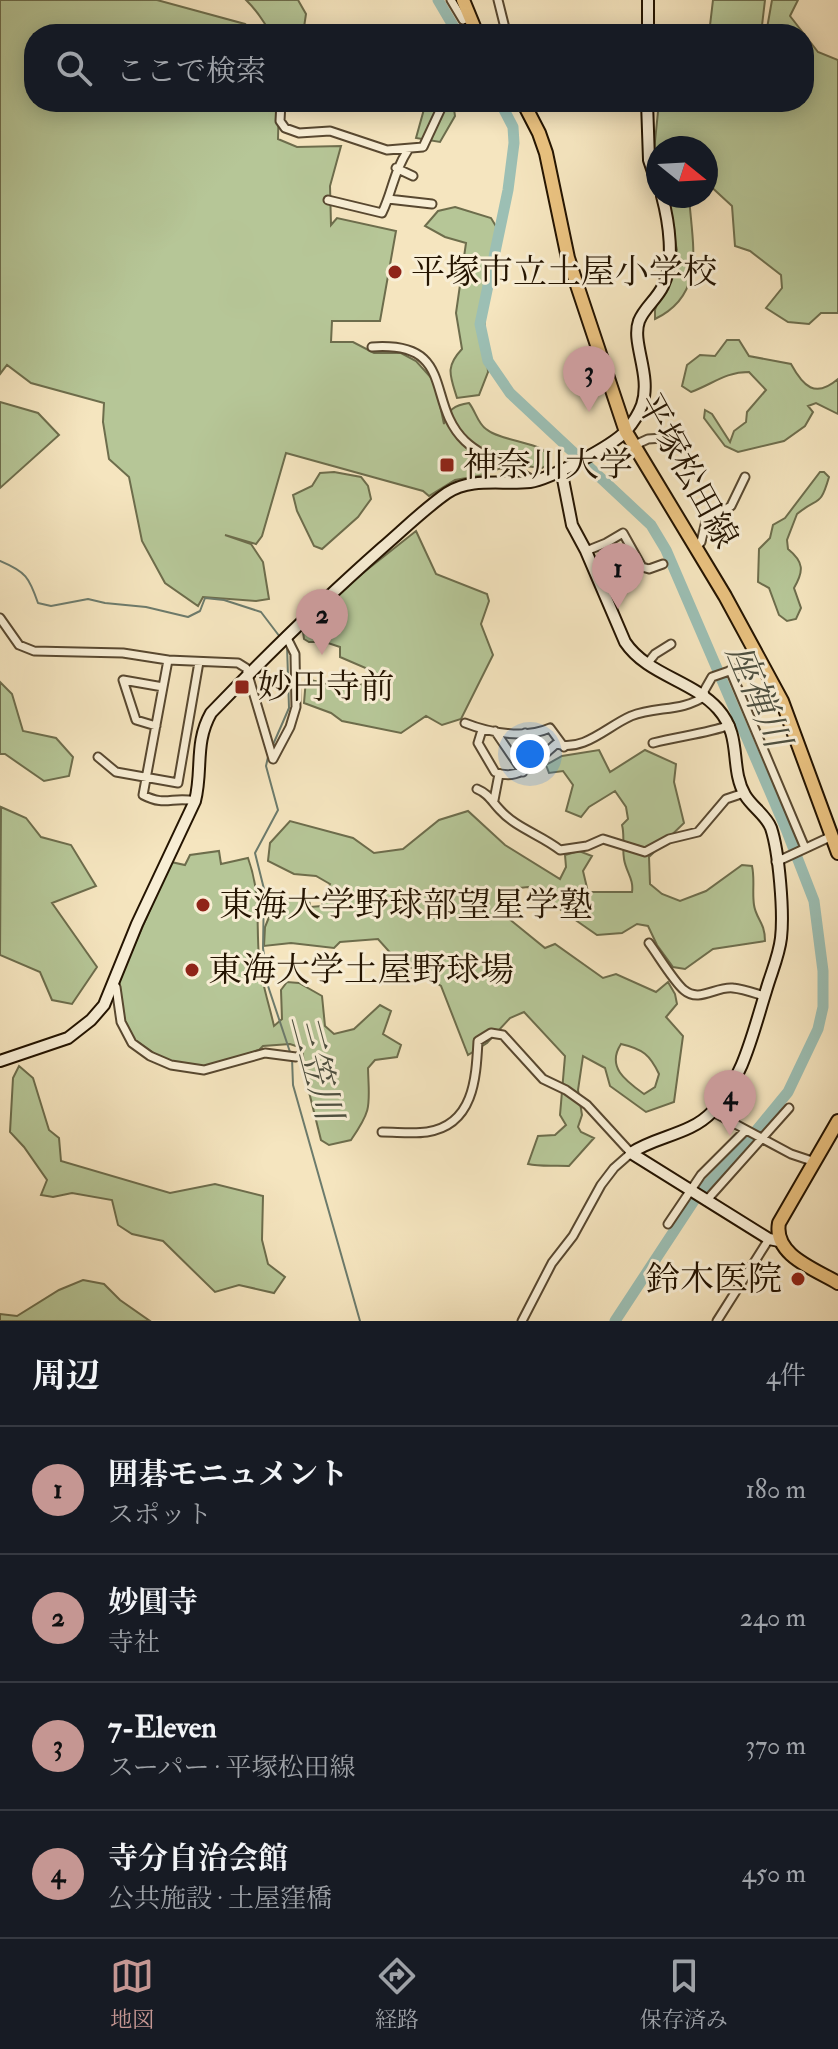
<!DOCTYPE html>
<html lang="ja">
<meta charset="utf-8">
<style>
:root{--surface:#171b24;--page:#242831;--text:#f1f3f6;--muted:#9ea1a6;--line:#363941;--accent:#c59692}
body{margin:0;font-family:"IM FELL Double Pica","Noto Serif JP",serif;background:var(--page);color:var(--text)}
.compass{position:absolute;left:646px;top:136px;width:72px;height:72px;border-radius:50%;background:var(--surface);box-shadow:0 4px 20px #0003;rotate:108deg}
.you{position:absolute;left:530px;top:754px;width:28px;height:28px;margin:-20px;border:6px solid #fff;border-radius:50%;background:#1a73e8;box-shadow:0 0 0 12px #1a73e833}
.badge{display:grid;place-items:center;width:52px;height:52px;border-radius:50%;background:var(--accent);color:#111;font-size:26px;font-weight:700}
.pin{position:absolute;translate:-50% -66px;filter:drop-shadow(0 2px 4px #0008)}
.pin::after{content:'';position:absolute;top:42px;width:28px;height:24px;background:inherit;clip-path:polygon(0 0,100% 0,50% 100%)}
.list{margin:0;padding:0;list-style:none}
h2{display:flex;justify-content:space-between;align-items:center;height:104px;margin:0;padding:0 32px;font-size:34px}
h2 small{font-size:26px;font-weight:400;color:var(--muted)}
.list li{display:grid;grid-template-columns:52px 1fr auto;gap:24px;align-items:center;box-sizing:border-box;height:128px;padding:0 32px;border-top:2px solid var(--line)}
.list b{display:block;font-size:30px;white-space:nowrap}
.list p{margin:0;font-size:26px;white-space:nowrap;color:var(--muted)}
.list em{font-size:26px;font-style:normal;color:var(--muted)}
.icon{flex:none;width:44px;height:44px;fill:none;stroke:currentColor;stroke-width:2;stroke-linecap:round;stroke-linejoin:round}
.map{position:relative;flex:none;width:838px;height:1321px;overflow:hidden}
.search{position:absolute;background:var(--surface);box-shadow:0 4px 20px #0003;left:24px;right:24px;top:24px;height:88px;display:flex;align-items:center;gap:20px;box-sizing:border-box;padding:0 28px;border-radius:32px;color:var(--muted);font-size:30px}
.sheet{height:616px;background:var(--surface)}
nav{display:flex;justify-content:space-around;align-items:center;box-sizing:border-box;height:112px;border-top:2px solid var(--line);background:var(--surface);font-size:22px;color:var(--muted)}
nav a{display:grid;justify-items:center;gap:4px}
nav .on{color:var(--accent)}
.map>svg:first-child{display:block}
.green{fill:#b6c697;stroke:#6d6d4c;stroke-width:2;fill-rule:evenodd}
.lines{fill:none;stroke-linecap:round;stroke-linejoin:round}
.stream{stroke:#6c7b6c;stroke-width:2}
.river{stroke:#9cbfb4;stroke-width:11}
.street-casing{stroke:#584830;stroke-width:11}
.secondary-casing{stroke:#241401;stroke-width:14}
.primary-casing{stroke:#241401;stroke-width:16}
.street{stroke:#f8eed5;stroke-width:7}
.secondary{stroke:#f8eed5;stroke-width:10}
.primary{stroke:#eac280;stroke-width:12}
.poi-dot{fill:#8f2418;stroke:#f8eed5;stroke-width:3}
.labels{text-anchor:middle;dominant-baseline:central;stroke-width:6;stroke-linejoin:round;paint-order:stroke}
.poi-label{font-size:34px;fill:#241401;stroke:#f8eed5;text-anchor:start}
.street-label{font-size:34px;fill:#241401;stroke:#f8eed5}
.water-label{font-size:36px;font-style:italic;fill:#4e5040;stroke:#f8eed5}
</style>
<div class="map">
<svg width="838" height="1321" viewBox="0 0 838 1321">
<rect width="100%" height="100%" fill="#f5e5bf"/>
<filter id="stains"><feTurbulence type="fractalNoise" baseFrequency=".0025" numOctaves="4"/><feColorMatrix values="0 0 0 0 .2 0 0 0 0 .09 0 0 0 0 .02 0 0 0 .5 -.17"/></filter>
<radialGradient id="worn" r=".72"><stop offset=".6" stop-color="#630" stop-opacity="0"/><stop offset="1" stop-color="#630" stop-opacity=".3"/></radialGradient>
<path class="green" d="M0,0h157l88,24 12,10h-223v68h245l-1,37 19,8 44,-1 -11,40 1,39 6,-7 59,13 -16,90h-48l-1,21h22l21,11h27l15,8 19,21 9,42c3,-14 11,-19 25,-21 6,7 9,21 17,26 16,13 53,12 64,27l-3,9 -5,3 -26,-3 -31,7 -1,3 -29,5 -26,16 -6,-5 -137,-38 -24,83 -6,8 -31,-9 26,9 12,18 6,37 -13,2 -53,-4 -5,9 -33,-23 -23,-42 -13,-64 -20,-18 -6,-37 1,-19 -73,-20 -24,-18 -7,9z
M246,0h52l8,14 -3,20c-47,0 -28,-6 -57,-34z
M713,0h52l-4,34h-52z
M772,0h26l-8,16 28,36 20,8v253h-17l-12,11 -21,-2 -22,-14 16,-20 -1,-13 -31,-24 -15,-5 -3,-40 -26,-24v-34h-48v18l-4,-15 5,-49h145v-68h-38z
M426,102h27l2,14 -15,26 -24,-4z
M665,196h24c3,48 18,98 -34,123v-9l22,-60z
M455,207l36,11 6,10 -3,32 -10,56 4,56 -9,23 -22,3c-7,-23 -12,-31 5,-49l-6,-36 10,-70 -21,-6 -20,-11 13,-15z
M727,340h12l10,16 42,8c12,22 24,35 47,15v35l-22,-11 -8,3 5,6 -8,14 -21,15 -46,11 -13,-6 -21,-28 1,-8 7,4 18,28 4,-11 12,-9 1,-10 19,-22 -17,-18c-24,0 -36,12 -58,20l-9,-6 5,-21 13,-10 15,1z
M0,402l38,11 21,22 -59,53z
M334,472l27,5 7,9 3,13 -13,18 -36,32 -8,-3 -17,-35 -4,-16 19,-9 8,-13z
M820,472h4l5,5c-9,31 -10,19 -32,37l-10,26 1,9c16,13 16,22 6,39l7,20 -5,11 -9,2 -8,-6 -10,-27 -11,-6 1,-33 11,-11 3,-13 12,-7z
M416,531l20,43 51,20 2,7 -8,23 12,31 -32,64 -19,6 -16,-9 -25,17 -59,-12 -11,-8 -27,-10 2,-24 40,9 26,-6 3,-10 -35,-15v-10l-15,-5h-16l-5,-3 -1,-7 27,-33z
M0,682l12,12 11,37 33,7 17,19 -4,19 -25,5 -39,-27h-5z
M599,750l11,22 35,-22 31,14 -2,18 10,41 -35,34 1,27 12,10 18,7 26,-10 36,-26 10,1c3,13 0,26 2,39 2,14 11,17 11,36l-52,8 -28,20 -12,-2 -16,-22 -9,-19 -11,-2 -15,9 -25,2 -69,-48 -18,2 -11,7 -1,14 47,38 10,-4 48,34 13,-4 40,18 12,-10 7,12 2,10 -11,13 17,19 -9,66 -28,10 -36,-26 -5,-18 -22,-12 -5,34 4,25 -4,12 3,5 13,6 -25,28c-14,-1 -28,1 -41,-2l10,-28 17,-1 11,-10 -6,-10 5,-59 -41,-44 -14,6 -23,25 -19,12 -27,-69 -47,-29 -16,-18 -38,3 -6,6 -43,-5 -27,3 1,-19 11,-27 33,-2 1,9 12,-1 2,-12 6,-10 -14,-8 -22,-2 -26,-13 2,-18 20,-22 63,17 21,15 29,-4 36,-29 29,-9 37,34 55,34 6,-12 -1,-12 14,-4 13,5 -9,15 5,21h44c2,-13 -6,-20 -8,-33 -2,-11 1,-23 -2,-34l6,-6 -2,-12 -11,-16 -26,16 -8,10 -15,-6 7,-26 -10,-14 -14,2 -3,-8 16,-9zM621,1044c22,5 29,11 38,30l-4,13 -11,7c-18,-13 -38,-27 -23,-50z
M1,807l25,11 15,19 30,8 25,41 -44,17 45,64 -25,37 -20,-4 -12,-28 -40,-17z
M219,851l2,13 27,-6c13,36 8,63 11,100 2,23 10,46 15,68l8,-7 -1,-29 6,-8 12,1 23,13 3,30 9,8 20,-5 26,-24 11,6 -8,23 18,11 -4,12 -22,3 -7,8c1,38 5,40 -17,72l-22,5 -8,-5 -15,-60 -4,-32 -12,-4 -27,2 -4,4 -55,18 -40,-8 -31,-21 -9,-18 -5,-41 52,-118 14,3 5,-10z
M19,1066l14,12 16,52 10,8 2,23 109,32 45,-9 48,12 -1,44 6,24 17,13 -11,16 -35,-8 -24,7 -52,-51 -31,-7 -14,-9 -6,-25 -40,-7 -19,4 -12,-2 6,-15 -23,-33 -14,-15 3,-54z
M83,1280l21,4 16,16 30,21h-150v-7l17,2 42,-26z"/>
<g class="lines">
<path class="stream" d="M0,561c26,11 29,16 38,42l13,3 37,-7 17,4 41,4 42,10 12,-6 5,-13 19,2 37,12 19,25
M272,747l17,-39 -2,-63
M268,757l-2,9 12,44 -23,43 9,36 -1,59 5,38 22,66
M292,1058l1,27 67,236"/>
<path class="river" d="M438,0l20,34
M500,102l13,25 1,16 -6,47 -28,134 8,37 22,32 141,132 15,25 120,279 28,72 9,70v36l-5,22 -30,63 -50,61 -39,40 -84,128"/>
<g class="street-casing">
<path id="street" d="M451,0l12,20 7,-2
M498,0l8,32 -5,2
M281,102l-1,19 5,7 14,5 31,-2 57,19 36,-3 21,-45
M396,168l17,8
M388,199l44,5
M328,200l54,13c11,-23 11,-40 26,-63
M372,347c85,-6 53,56 93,94 19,18 48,25 69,40
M635,445l13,-6 31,-2
M696,547l5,-5 5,-21 25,-15 14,-29
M586,551l20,-8 17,-10 19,34 7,2 14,-5
M0,618l19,27 15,6 89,2 45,7 70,3 8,5 27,91
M168,660l-25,135c23,12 29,1 52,6
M647,664l8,-10 16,-10
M730,670l75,178
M465,723c25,10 60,16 85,5l14,19
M156,726l-20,-6 -13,-40 40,7
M482,730l-4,13 17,29c25,11 43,-13 61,-28 28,8 50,-17 75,-28 25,-10 51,-4 74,-20l-1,-5 8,-14 49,-17
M495,731l28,41
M525,733l16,24
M653,743c26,-7 52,-9 77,-18
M98,757l18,15 62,11 21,-121
M273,759l17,-32 6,-20 -1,-53 -9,-18
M477,789c12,5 15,13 23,21 16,18 41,25 60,40l27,-4 16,-7 42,13 24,-13 29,-7 28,-33 18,-6
M494,800l5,-26
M776,862l56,-26
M649,943c9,12 25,39 35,47 15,13 32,-4 49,-2 11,1 21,5 31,8
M113,985l3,2 5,35 11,21 18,13 21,9 33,5 61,-17 31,4
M713,1112l78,42 24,8
M382,1132c15,0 31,2 45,0 47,-7 49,-54 51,-91l13,-8 12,2 40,44 23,11 21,15 44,48 -17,15 -13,17 -28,51 -21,27 -30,58
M706,1201l83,-93
M668,1224l33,-49 45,-45
M717,1321l52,-82"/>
</g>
<g class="secondary-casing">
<path id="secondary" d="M648,34v-34
M647,102l2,58 9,27
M561,469l11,56 14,26 39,91c22,33 67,38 93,67 25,28 11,58 27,86 7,12 21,20 26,33 8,24 13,84 10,110 -2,18 -10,35 -15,53 -13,41 -23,89 -54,121 -22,23 -56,24 -81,41l138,86 10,2
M0,1061l68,-23 23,-18 13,-15 33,-81 58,-123c8,-31 -1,-58 16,-88 55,-57 111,-112 171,-165 21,-18 42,-39 65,-55 24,-16 55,-8 83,-11 20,-3 82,-36 96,-51 6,-7 13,-18 16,-26 10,-30 -11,-62 -3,-84 5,-13 18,-22 24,-35 12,-25 6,-64 -1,-90"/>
</g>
<g class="primary-casing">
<path id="primary" d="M463,0l14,34
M523,102l16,31 7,20 22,105 58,174 99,164 57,105 56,152
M838,1121l-59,102c-6,32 36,46 59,60"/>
</g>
<use href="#street" class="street"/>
<use href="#secondary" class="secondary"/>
<use href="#primary" class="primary"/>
</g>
<g class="poi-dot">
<circle cx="395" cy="272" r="8"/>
<rect x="439" y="457" width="16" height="16" rx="4"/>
<rect x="234" y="679" width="16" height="16" rx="4"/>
<circle cx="203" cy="905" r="8"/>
<circle cx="192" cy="970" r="8"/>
<circle cx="798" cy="1279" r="8"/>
</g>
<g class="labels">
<g class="poi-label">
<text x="411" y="272">平塚市立土屋小学校</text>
<text x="463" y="465">神奈川大学</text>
<text x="258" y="687">妙円寺前</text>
<text x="219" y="905">東海大学野球部望星学塾</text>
<text x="208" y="970">東海大学土屋野球場</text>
<text x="782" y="1279" text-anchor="end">鈴木医院</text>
</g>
<g class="street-label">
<text transform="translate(687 471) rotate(61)">平塚松田線</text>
</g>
<g class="water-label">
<text transform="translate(758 696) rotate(67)">座禅川</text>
<text transform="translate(316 1067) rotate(75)">三笠川</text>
</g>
</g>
<rect width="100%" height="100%" filter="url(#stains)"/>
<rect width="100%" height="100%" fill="url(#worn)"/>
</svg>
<svg class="compass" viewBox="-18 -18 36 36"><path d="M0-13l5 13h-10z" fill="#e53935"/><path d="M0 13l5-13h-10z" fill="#9ea1a6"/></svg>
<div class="you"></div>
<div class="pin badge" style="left:618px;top:609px">1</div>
<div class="pin badge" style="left:322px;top:655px">2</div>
<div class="pin badge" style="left:589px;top:412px">3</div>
<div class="pin badge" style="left:730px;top:1136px">4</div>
<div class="search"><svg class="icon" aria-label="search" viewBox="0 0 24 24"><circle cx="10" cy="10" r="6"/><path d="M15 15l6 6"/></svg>ここで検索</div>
</div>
<section class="sheet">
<h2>周辺<small>4件</small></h2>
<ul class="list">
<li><span class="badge">1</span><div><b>囲碁モニュメント</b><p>スポット</p></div><em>180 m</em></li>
<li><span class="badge">2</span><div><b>妙圓寺</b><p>寺社</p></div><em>240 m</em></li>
<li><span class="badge">3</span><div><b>7-Eleven</b><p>スーパー · 平塚松田線</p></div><em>370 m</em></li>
<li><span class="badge">4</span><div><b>寺分自治会館</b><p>公共施設 · 土屋窪橋</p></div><em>450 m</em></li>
</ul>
</section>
<nav>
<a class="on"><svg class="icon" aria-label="map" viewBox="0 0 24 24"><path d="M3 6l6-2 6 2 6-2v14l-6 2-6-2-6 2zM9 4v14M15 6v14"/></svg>地図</a>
<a><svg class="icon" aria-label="directions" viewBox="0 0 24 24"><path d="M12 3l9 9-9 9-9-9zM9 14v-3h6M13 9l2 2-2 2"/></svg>経路</a>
<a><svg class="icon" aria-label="saved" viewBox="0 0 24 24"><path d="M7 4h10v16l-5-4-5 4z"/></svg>保存済み</a>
</nav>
